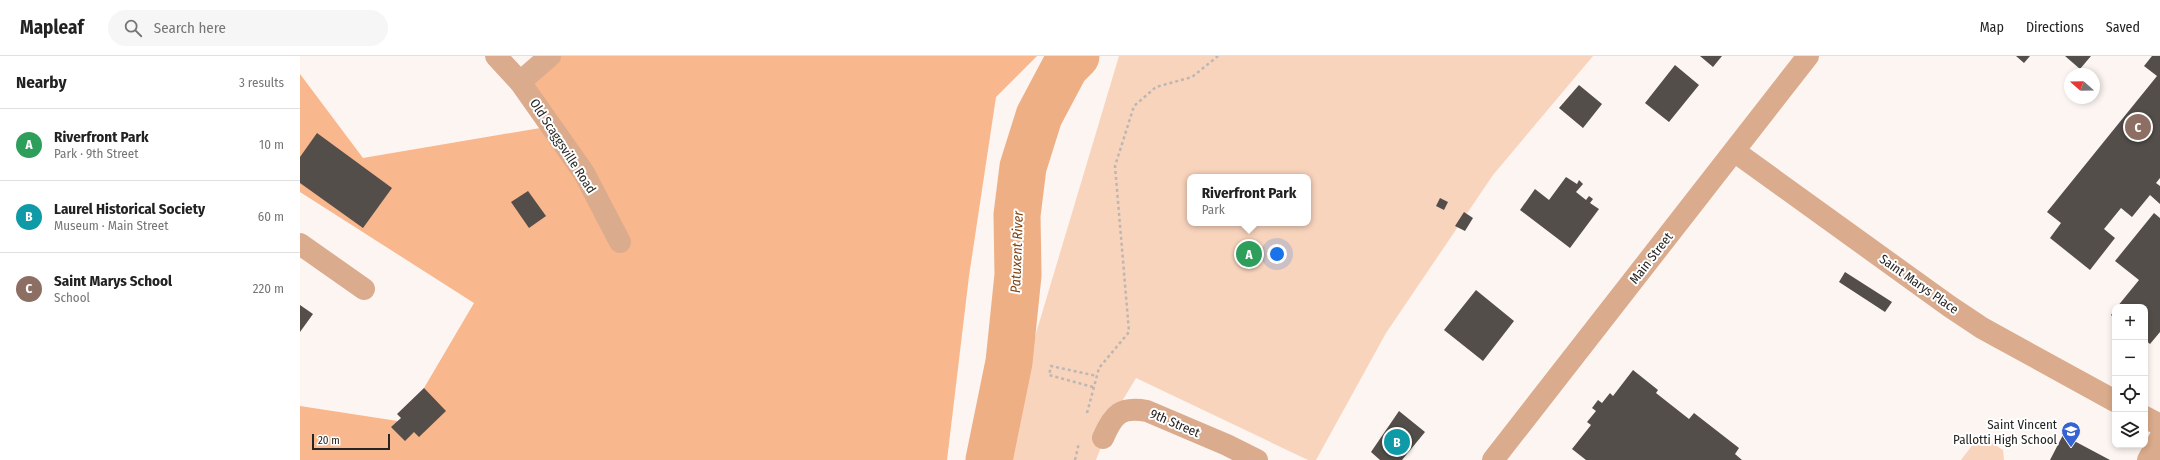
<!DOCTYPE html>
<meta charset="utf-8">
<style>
:root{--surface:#fff;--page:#f6f6f6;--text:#222;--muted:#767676;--line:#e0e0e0;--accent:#3563d3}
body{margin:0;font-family:"Fira Sans Condensed",sans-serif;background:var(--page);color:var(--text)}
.controls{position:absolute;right:12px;bottom:12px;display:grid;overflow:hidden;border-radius:8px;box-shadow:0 2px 6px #0003}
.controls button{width:36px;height:36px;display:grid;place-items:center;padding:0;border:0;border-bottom:1px solid var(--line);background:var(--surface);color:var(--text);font:20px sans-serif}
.compass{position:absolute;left:1764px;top:12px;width:36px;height:36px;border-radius:50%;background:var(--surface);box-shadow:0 2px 6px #0003;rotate:290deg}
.scale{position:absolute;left:12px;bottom:10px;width:78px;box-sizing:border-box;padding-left:4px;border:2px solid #272523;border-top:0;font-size:11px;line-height:14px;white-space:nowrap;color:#272523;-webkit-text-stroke:3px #fff;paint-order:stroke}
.you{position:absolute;left:977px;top:198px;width:14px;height:14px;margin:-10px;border:3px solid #fff;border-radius:50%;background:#1a73e8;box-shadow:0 0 0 6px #1a73e833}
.badge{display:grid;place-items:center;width:26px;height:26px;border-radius:50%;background:var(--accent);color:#fff;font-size:13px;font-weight:700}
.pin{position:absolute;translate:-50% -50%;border:2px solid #fff;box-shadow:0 1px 4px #0006}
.popup{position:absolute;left:887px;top:118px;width:124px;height:52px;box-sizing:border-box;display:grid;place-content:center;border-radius:8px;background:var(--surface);filter:drop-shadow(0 1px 3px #0005);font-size:13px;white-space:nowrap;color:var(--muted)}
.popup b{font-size:15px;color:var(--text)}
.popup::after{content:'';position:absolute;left:50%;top:100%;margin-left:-8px;border:8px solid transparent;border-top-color:var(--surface)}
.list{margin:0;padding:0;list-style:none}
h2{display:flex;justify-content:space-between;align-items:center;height:52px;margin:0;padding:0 16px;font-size:17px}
h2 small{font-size:13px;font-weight:400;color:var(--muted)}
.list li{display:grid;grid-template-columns:26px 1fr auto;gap:12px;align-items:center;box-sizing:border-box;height:72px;padding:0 16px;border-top:1px solid var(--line)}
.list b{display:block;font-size:15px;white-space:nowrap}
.list p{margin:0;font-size:13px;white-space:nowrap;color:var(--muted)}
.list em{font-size:13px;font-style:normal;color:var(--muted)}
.icon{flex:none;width:22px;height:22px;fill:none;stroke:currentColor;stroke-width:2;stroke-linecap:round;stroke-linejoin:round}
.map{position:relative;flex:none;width:1860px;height:404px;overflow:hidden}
header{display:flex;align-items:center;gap:24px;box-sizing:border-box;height:56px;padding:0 20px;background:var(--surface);border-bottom:1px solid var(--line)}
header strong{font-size:19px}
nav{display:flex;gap:22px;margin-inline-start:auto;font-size:14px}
.search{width:280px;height:36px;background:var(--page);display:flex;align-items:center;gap:10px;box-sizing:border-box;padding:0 14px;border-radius:22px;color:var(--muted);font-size:15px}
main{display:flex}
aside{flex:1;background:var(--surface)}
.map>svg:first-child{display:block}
.green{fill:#f9d4bd;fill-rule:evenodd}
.forest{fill:#f8b78c}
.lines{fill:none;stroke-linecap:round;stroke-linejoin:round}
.river{stroke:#efaf84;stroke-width:47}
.building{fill:#534e4a}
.path{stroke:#bcb7b3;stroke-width:2.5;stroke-dasharray:3 3;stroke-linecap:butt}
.minor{stroke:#daab8c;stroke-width:22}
.tertiary{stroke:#daab8c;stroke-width:22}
.labels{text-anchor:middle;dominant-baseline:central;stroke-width:4;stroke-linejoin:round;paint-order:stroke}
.street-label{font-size:13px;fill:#272523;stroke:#fff}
.poi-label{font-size:13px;fill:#272523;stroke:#fff;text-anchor:end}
.water-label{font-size:14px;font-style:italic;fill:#7f4414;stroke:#fff}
</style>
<header>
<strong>Mapleaf</strong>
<div class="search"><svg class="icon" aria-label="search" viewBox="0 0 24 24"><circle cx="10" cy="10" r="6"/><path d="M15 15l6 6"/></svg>Search here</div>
<nav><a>Map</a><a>Directions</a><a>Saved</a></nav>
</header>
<main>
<aside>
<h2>Nearby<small>3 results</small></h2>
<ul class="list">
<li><span class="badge" style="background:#2e9e5b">A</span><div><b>Riverfront Park</b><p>Park · 9th Street</p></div><em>10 m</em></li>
<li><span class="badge" style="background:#0f9aa8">B</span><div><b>Laurel Historical Society</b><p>Museum · Main Street</p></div><em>60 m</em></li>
<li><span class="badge" style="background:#8d6e63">C</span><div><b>Saint Marys School</b><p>School</p></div><em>220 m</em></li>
</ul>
</aside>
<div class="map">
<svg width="1860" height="404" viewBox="0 0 1860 404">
<rect width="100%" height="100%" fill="#fcf5f1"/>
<path class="green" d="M819,0h474l-100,119 -107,158 -70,127h-8l-172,-82 -24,40 -16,42h-98zM890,121h118v46h-118z
M1680,379l23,15 1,10h-43z"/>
<path class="forest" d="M250,0h487l-41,41 -27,179 -22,184h-647v-54l104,16 70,-119 -174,-111v-118l63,84 189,-32 -32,-44z"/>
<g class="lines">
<path class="river" d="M689,404l20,-98 9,-87 -1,-60 6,-48 16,-51 26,-49 11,-11"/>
</g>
<path class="building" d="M1400,0h22l-9,11z
M1716,0h14l-6,7z
M1765,0h26l-11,13z
M1852,0h8v122l-4,5 4,3v18l-10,-9 -18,22 -11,-9 -17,21 11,9 -25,32 -40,-32 11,-15 -14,-11 110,-136 -13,-10z
M1375,9l24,20 -30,37 -24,-19z
M1279,29l23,19 -19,24 -24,-20z
M17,77l75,55 -29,40 -63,-45v-26z
M1266,121l11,7 2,-4 4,4 -7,8 10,8 3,-4 4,3 -3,4 9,6 -29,39 -50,-38 15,-21 14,11z
M228,135l18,25 -17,12 -18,-26z
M1140,142l8,4 -4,8 -8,-4z
M1164,156l9,6 -8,13 -10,-5z
M1854,157l6,5v114l-10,12 -5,-4v-33h-28l22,-27 -24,-19z
M1545,216l47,30 -7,10 -46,-30z
M1176,234l38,31 -31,40 -39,-31z
M0,249l13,9 -13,18z
M1815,254v9l-4,-4z
M1333,314l25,20 -2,3 33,26 5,-6 45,35 -4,6 7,6h-156l-14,-11 19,-24 -4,-3 9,-11 -4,-3 6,-8 4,3 8,-10 3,3z
M124,332l22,23 -27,26 -5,-5 -9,9 -14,-14 10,-9 -4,-4z
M1099,355l26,21 -23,28h-22l-9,-8z
M1763,379l47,25h-60z"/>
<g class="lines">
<path class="path" d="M793,331l-44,-12 2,-9 46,10
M787,357l12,-45 30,-36 -14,-166 19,-60 22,-19 36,-10 26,-21
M775,404l4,-17"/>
<path class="minor" d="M220,26l64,91 36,69
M1434,95l215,155 33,22 133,73
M0,188l64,45
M1845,361l15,8
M803,382c10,-23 17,-32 44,-27l80,34 30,15
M1193,404l315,-404
M1848,404l12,-22"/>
<path class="tertiary" d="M196,0l24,26 30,-26"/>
</g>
<defs>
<g id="school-pin" transform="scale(1)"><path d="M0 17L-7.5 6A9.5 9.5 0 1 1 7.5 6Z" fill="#3563d3" stroke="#fff"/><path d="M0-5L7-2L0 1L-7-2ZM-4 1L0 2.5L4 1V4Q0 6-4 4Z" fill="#fff"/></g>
</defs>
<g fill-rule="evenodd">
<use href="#school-pin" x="1771" y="375"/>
</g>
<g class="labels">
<g class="street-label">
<text transform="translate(263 90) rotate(57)">Old Scaggsville Road</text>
<text transform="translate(1351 202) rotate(-52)">Main Street</text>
<text transform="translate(1619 228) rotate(35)">Saint Marys Place</text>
<text transform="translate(875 367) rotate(23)">9th Street</text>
</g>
<g class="poi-label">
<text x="1757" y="368">Saint Vincent<tspan x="1757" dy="15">Pallotti High School</tspan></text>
</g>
<g class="water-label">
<text transform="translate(717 196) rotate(-88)">Patuxent River</text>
</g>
</g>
</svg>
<div class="controls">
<button>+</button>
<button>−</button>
<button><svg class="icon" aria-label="locate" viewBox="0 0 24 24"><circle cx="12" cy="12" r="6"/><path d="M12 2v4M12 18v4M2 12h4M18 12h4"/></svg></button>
<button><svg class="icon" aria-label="layers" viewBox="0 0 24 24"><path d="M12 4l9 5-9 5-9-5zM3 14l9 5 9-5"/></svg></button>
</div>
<svg class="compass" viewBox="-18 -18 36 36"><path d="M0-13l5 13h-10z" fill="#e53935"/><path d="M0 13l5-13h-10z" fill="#767676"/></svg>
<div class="scale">20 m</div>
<div class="you"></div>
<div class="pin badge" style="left:949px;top:198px;background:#2e9e5b">A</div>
<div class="popup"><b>Riverfront Park</b>Park</div>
<div class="pin badge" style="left:1097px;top:386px;background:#0f9aa8">B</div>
<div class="pin badge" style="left:1838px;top:71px;background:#8d6e63">C</div>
</div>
</main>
